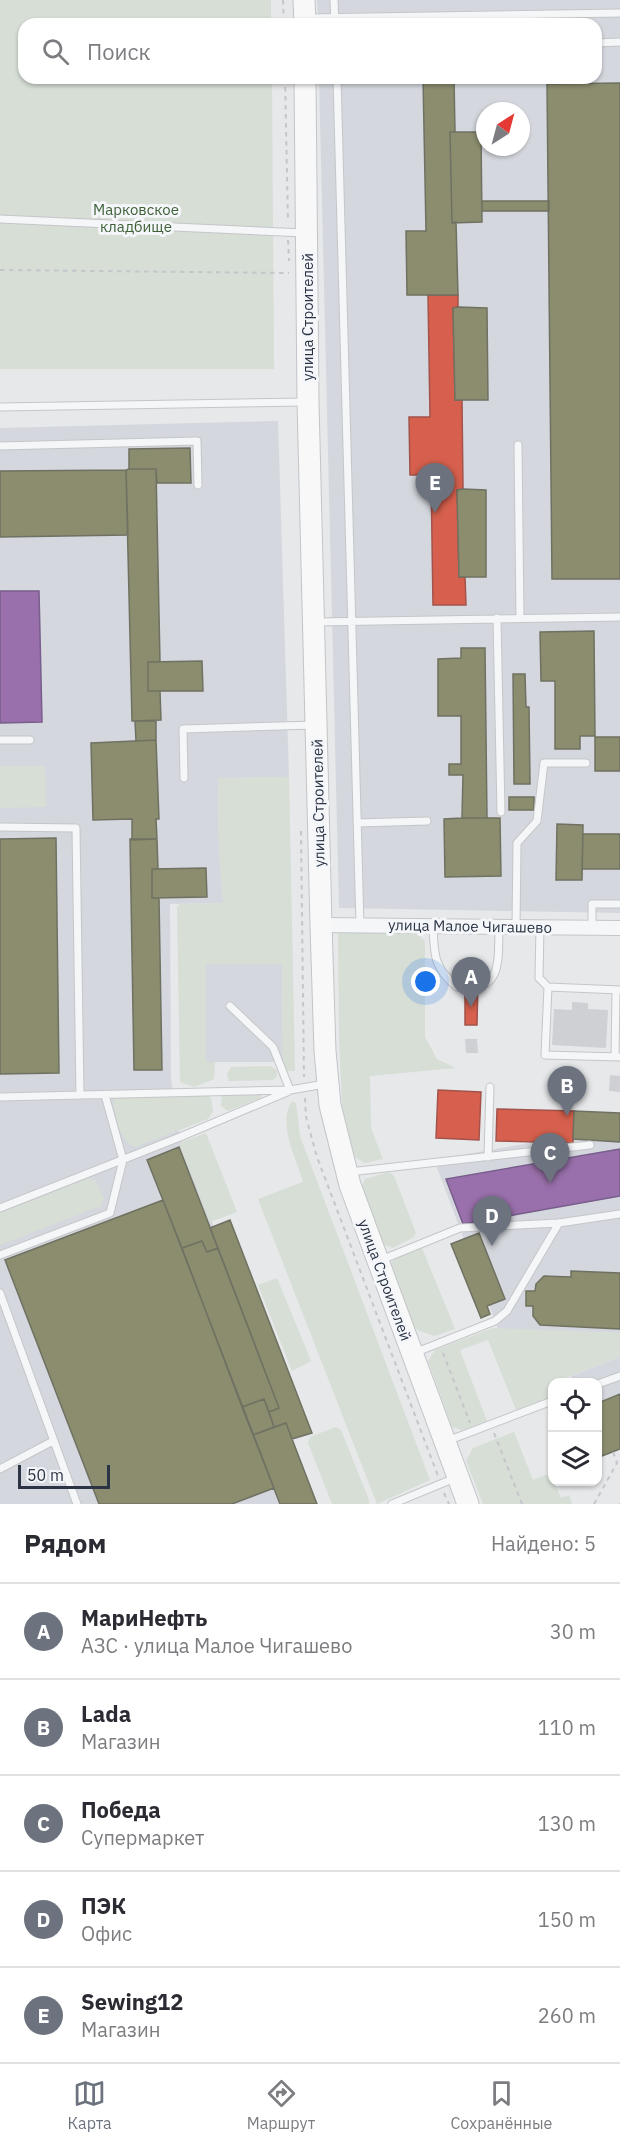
<!DOCTYPE html>
<html lang="ru">
<meta charset="utf-8">
<style>
:root{--surface:#fff;--page:#f7f7f7;--text:#2b2b33;--muted:#7c7c81;--line:#e1e1e2;--accent:#6c737f}
body{margin:0;font-family:"IBM Plex Sans",sans-serif;background:var(--page);color:var(--text)}
.controls{position:absolute;right:18px;bottom:18px;display:grid;overflow:hidden;border-radius:12px;box-shadow:0 2px 4px #0004}
.controls button{width:54px;height:54px;display:grid;place-items:center;padding:0;border:0;border-bottom:2px solid var(--line);background:var(--surface);color:var(--text);font:30px sans-serif}
.compass{position:absolute;left:476px;top:102px;width:54px;height:54px;border-radius:50%;background:var(--surface);box-shadow:0 2px 4px #0004;rotate:36deg}
.scale{position:absolute;left:18px;bottom:15px;width:92px;box-sizing:border-box;padding-left:6px;border:3px solid #2b3445;border-top:0;font-size:16px;line-height:21px;white-space:nowrap;color:#2b3445;-webkit-text-stroke:4px #f4f6f9;paint-order:stroke}
.you{position:absolute;left:426px;top:982px;width:21px;height:21px;margin:-15px;border:4px solid #fff;border-radius:50%;background:#1a73e8;box-shadow:0 0 0 9px #1a73e833}
.badge{display:grid;place-items:center;width:39px;height:39px;border-radius:50%;background:var(--accent);color:#fff;font-size:20px;font-weight:700}
.pin{position:absolute;translate:-50% -50px;filter:drop-shadow(0 2px 3px #0008)}
.pin::after{content:'';position:absolute;top:32px;width:21px;height:18px;background:inherit;clip-path:polygon(0 0,100% 0,50% 100%)}
.list{margin:0;padding:0;list-style:none}
h2{display:flex;justify-content:space-between;align-items:center;height:78px;margin:0;padding:0 24px;font-size:26px}
h2 small{font-size:20px;font-weight:400;color:var(--muted)}
.list li{display:grid;grid-template-columns:39px 1fr auto;gap:18px;align-items:center;box-sizing:border-box;height:96px;padding:0 24px;border-top:2px solid var(--line)}
.list b{display:block;font-size:22px;white-space:nowrap}
.list p{margin:0;font-size:20px;white-space:nowrap;color:var(--muted)}
.list em{font-size:20px;font-style:normal;color:var(--muted)}
.icon{flex:none;width:33px;height:33px;fill:none;stroke:currentColor;stroke-width:2;stroke-linecap:round;stroke-linejoin:round}
.map{position:relative;flex:none;width:620px;height:1504px;overflow:hidden}
.search{position:absolute;background:var(--surface);box-shadow:0 2px 4px #0004;left:18px;right:18px;top:18px;height:66px;display:flex;align-items:center;gap:15px;box-sizing:border-box;padding:0 21px;border-radius:18px;color:var(--muted);font-size:22px}
.sheet{height:558px;background:var(--surface)}
nav{display:flex;justify-content:space-around;align-items:center;box-sizing:border-box;height:84px;border-top:2px solid var(--line);background:var(--surface);font-size:16px;color:var(--muted)}
nav a{display:grid;justify-items:center;gap:3px}
nav .on{color:var(--accent)}
.map>svg:first-child{display:block}
.built{fill:#d4d7dd;fill-rule:evenodd}
.green{fill:#d6ded6}
.shops{fill:#d6604d;stroke:#a3534b;stroke-width:1.5}
.offices{fill:#9970ab;stroke:#785e8c;stroke-width:1.5}
.industry{fill:#8c8c6e;stroke:#6f7262;stroke-width:1.5}
.building{fill:#ced0d3}
.lines{fill:none;stroke-linecap:round;stroke-linejoin:round}
.lane-casing{stroke:#c4c6c8;stroke-width:9}
.street-casing{stroke:#c4c6c8;stroke-width:16}
.primary-casing{stroke:#c2c5c8;stroke-width:23}
.path{stroke:#c5c6ca;stroke-width:2;stroke-dasharray:4.5 4.5;stroke-linecap:butt}
.lane{stroke:#f5f6f7;stroke-width:7}
.street{stroke:#f5f6f7;stroke-width:14}
.primary{stroke:#f8f8f8;stroke-width:21}
.labels{text-anchor:middle;dominant-baseline:central;stroke-width:6;stroke-linejoin:round;paint-order:stroke}
.park-label{font-size:15px;fill:#3f6138;stroke:#f4f6f9}
.street-label{font-size:15px;fill:#2b3445;stroke:#f4f6f9}
</style>
<div class="map">
<svg width="620" height="1504" viewBox="0 0 620 1504">
<rect width="100%" height="100%" fill="#e6e8ea"/>
<path class="built" d="M317,0h303v913l-281,-5 -20,-830h277v-54h-278zM485,111h36v36h-36z
M278,421l11,356 -71,1 1,72 4,53 -53,1 1,175 9,58 137,367h-317v-1076z
M205,964h77l1,98h-77z
M620,1127v206l-122,-4 -64,-169z
M620,1357v37l-22,9v-21h-25l-2,-6z"/>
<path class="green" d="M0,0h271v24h-247v54h248l2,291h-274z
M0,766h45l1,41 -46,1z
M289,777l6,294h-8l-4,-9 -1,-98h-76v98h9l-1,17 -20,8 -14,-5 -3,-175 3,-3 43,-1 -4,-53 -1,-72z
M338,931l78,2 9,8v96l12,22 19,9 -86,8 1,52 12,31 -18,4 -9,-5 -6,-8 -7,-28 -4,-84z
M270,1066l7,4v6l-4,4 -44,1 -2,-7 4,-7z
M260,1093l2,2 -1,3 -33,13 -7,-5 1,-10 4,-2z
M206,1094l5,4 2,13 -5,8 -73,28c-14,-5 -23,-34 -21,-48l4,-3z
M292,1101l4,2 4,33 130,344 -53,24 -119,-305 45,-17c-7,-24 -26,-58 -11,-81z
M206,1133l31,79 -27,10 -31,-79z
M389,1172l5,4 22,57 -2,4 -21,11 -11,-4 -21,-56 4,-9z
M89,1178l7,3 8,18 -3,7 -101,39v-32z
M422,1248l33,81 -21,7 -19,-7 -24,-66 5,-6z
M277,1278l34,83 -19,10 -34,-86z
M493,1328l127,5v24l-58,22 1,3h-11v14l-36,14 -28,-70 -28,10 27,71 -25,9 -10,-3 -24,-66 7,-11z
M336,1427l5,3 28,70v4h-37l-24,-61 2,-6z
M514,1432l19,48 18,-7 1,9h2l7,16 8,-3 3,9h-89l-17,-43 7,-13z"/>
<path class="shops" d="M428,295h30v12l-5,1 2,92h7l1,89 -6,1 2,87h6l1,28h-33l-2,-130h-21l-1,-58h21z
M465,979h13l-1,46h-12z
M438,1090l43,2 -2,48 -43,-2z
M497,1109l77,2 -1,32 -77,-2z"/>
<path class="offices" d="M0,591h39l3,131 -42,1z
M620,1149v47l-157,28 -17,-45z"/>
<path class="industry" d="M423,78h31l1,54h-5l2,91 4,-1 2,73h-51l-1,-64h20z
M620,83v496h-68l-5,-495z
M450,132h31l1,90 -30,1z
M482,201h67v10h-67z
M458,307l29,1 1,92h-33l-2,-92z
M190,448l1,35h-34l-1,-14h-27v-20z
M129,469h27l4,193h-12v29h12l1,29 -29,1 -6,-251z
M126,470l2,65 -128,2v-66z
M463,489l23,1v87h-27l-2,-87z
M594,631l1,105h-15v13h-25v-68h-14l-1,-49z
M461,648h24l2,170h-25l1,-43h-14v-11h12v-48h-23v-57l23,-1z
M202,661l1,30h-55v-29z
M513,674h12l1,33h3l1,77h-16z
M135,721h21v19l-20,1z
M595,737h25v34h-25z
M156,740l3,79h-3l1,20 -25,1v-21l-39,1 -2,-77z
M509,797h25v13h-25z
M462,818h38l1,58 -56,1 -1,-58z
M557,824l26,1 -1,55h-26z
M583,834h37v35h-38z
M56,838l3,235 -59,1v-235z
M130,839h27l1,30h-6v29h7l3,172h-28z
M206,868l1,29 -55,1v-29z
M574,1111l46,2v29l-47,-3z
M179,1147l39,101 -11,4 -5,-11 -20,7 -35,-88z
M163,1200l111,288 -42,16h-133l-94,-244z
M230,1220l82,213 -20,6 -6,-16 -12,4 -5,-15 10,-4 -69,-180z
M479,1233l26,66 -18,7 3,8 -9,4 -30,-74z
M202,1241l5,11 11,-4 61,160 -10,4 -5,-13 -22,8 -60,-159z
M571,1271l49,2v56l-80,-4 -7,-9v-10h-7v-15h9l1,-7 8,-8 27,1z
M620,1394v55l-18,7 -4,-12v-41z
M264,1399l10,28 -21,8 -11,-28z
M286,1423l6,16 25,65h-37l-27,-69z"/>
<path class="building" d="M572,1002l16,1v6l20,1 -2,38 -54,-3 2,-36 18,1z
M465,1039h12l1,14h-12z
M610,1075l10,1v16l-11,-1z"/>
<g class="lines">
<g class="lane-casing">
<path id="lane" d="M334,0l1,24
M308,18l312,-5
M596,43l24,-1
M337,78l23,847
M0,219l304,14
M0,407l305,-5
M518,445l2,173
M0,446l197,-5 1,44
M497,618l4,194
M317,622l303,-5
M0,740h30
M184,778l-1,-49 131,-4
M357,823l70,-2
M0,827l76,1 4,267
M433,926c1,29 1,42 24,61 46,7 41,-26 42,-60
M516,927l1,-84 20,-22 7,-58h42
M540,927l-1,51 9,9 72,3
M592,928v-24h28
M548,987l-3,68 75,2
M230,1006l43,41 17,43
M615,1057l1,-67
M0,1097l290,-7 35,-6
M488,1157l2,-70
M349,1172l241,-27
M0,1208l180,-71 107,-45
M0,1255l110,-42 13,-53 -18,-65
M381,1260l79,-32 99,-5 61,-9
M0,1293l77,211
M414,1353l81,-32 12,-10 52,-88
M598,1384l22,-8
M447,1441l105,-40
M0,1469l53,-28
M392,1504l63,-26"/>
</g>
<g class="street-casing">
<path id="street" d="M321,925l299,3"/>
</g>
<g class="primary-casing">
<path id="primary" d="M304,0l1,24
M305,78l3,324 13,523 4,126 5,54 20,80 118,319"/>
</g>
<path class="path" d="M283,0l1,24
M285,78l3,144
M288,240l1,21
M0,270l289,3
M301,831l3,246
M305,1098l1,19 11,40 121,319
M443,1353l27,70
M494,1433l28,71
M444,1493l5,11
M594,1504l23,-41 -4,-11
M619,1504h1"/>
<use href="#lane" class="lane"/>
<use href="#street" class="street"/>
<use href="#primary" class="primary"/>
</g>
<g class="labels">
<g class="park-label">
<text x="136" y="209">Марковское<tspan x="136" dy="17">кладбище</tspan></text>
</g>
<g class="street-label">
<text transform="translate(307 317) rotate(-90)">улица Строителей</text>
<text transform="translate(318 803) rotate(-91)">улица Строителей</text>
<text transform="translate(470 926) rotate(1)">улица Малое Чигашево</text>
<text transform="translate(385 1280) rotate(70)">улица Строителей</text>
</g>
</g>
</svg>
<div class="controls">
<button><svg class="icon" aria-label="locate" viewBox="0 0 24 24"><circle cx="12" cy="12" r="6"/><path d="M12 2v4M12 18v4M2 12h4M18 12h4"/></svg></button>
<button><svg class="icon" aria-label="layers" viewBox="0 0 24 24"><path d="M12 4l9 5-9 5-9-5zM3 14l9 5 9-5"/></svg></button>
</div>
<svg class="compass" viewBox="-18 -18 36 36"><path d="M0-13l5 13h-10z" fill="#e53935"/><path d="M0 13l5-13h-10z" fill="#7c7c81"/></svg>
<div class="scale">50 m</div>
<div class="you"></div>
<div class="pin badge" style="left:471px;top:1007px">A</div>
<div class="pin badge" style="left:567px;top:1116px">B</div>
<div class="pin badge" style="left:550px;top:1183px">C</div>
<div class="pin badge" style="left:492px;top:1246px">D</div>
<div class="pin badge" style="left:435px;top:513px">E</div>
<div class="search"><svg class="icon" aria-label="search" viewBox="0 0 24 24"><circle cx="10" cy="10" r="6"/><path d="M15 15l6 6"/></svg>Поиск</div>
</div>
<section class="sheet">
<h2>Рядом<small>Найдено: 5</small></h2>
<ul class="list">
<li><span class="badge">A</span><div><b>МариНефть</b><p>АЗС · улица Малое Чигашево</p></div><em>30 m</em></li>
<li><span class="badge">B</span><div><b>Lada</b><p>Магазин</p></div><em>110 m</em></li>
<li><span class="badge">C</span><div><b>Победа</b><p>Супермаркет</p></div><em>130 m</em></li>
<li><span class="badge">D</span><div><b>ПЭК</b><p>Офис</p></div><em>150 m</em></li>
<li><span class="badge">E</span><div><b>Sewing12</b><p>Магазин</p></div><em>260 m</em></li>
</ul>
</section>
<nav>
<a class="on"><svg class="icon" aria-label="map" viewBox="0 0 24 24"><path d="M3 6l6-2 6 2 6-2v14l-6 2-6-2-6 2zM9 4v14M15 6v14"/></svg>Карта</a>
<a><svg class="icon" aria-label="directions" viewBox="0 0 24 24"><path d="M12 3l9 9-9 9-9-9zM9 14v-3h6M13 9l2 2-2 2"/></svg>Маршрут</a>
<a><svg class="icon" aria-label="saved" viewBox="0 0 24 24"><path d="M7 4h10v16l-5-4-5 4z"/></svg>Сохранённые</a>
</nav>
